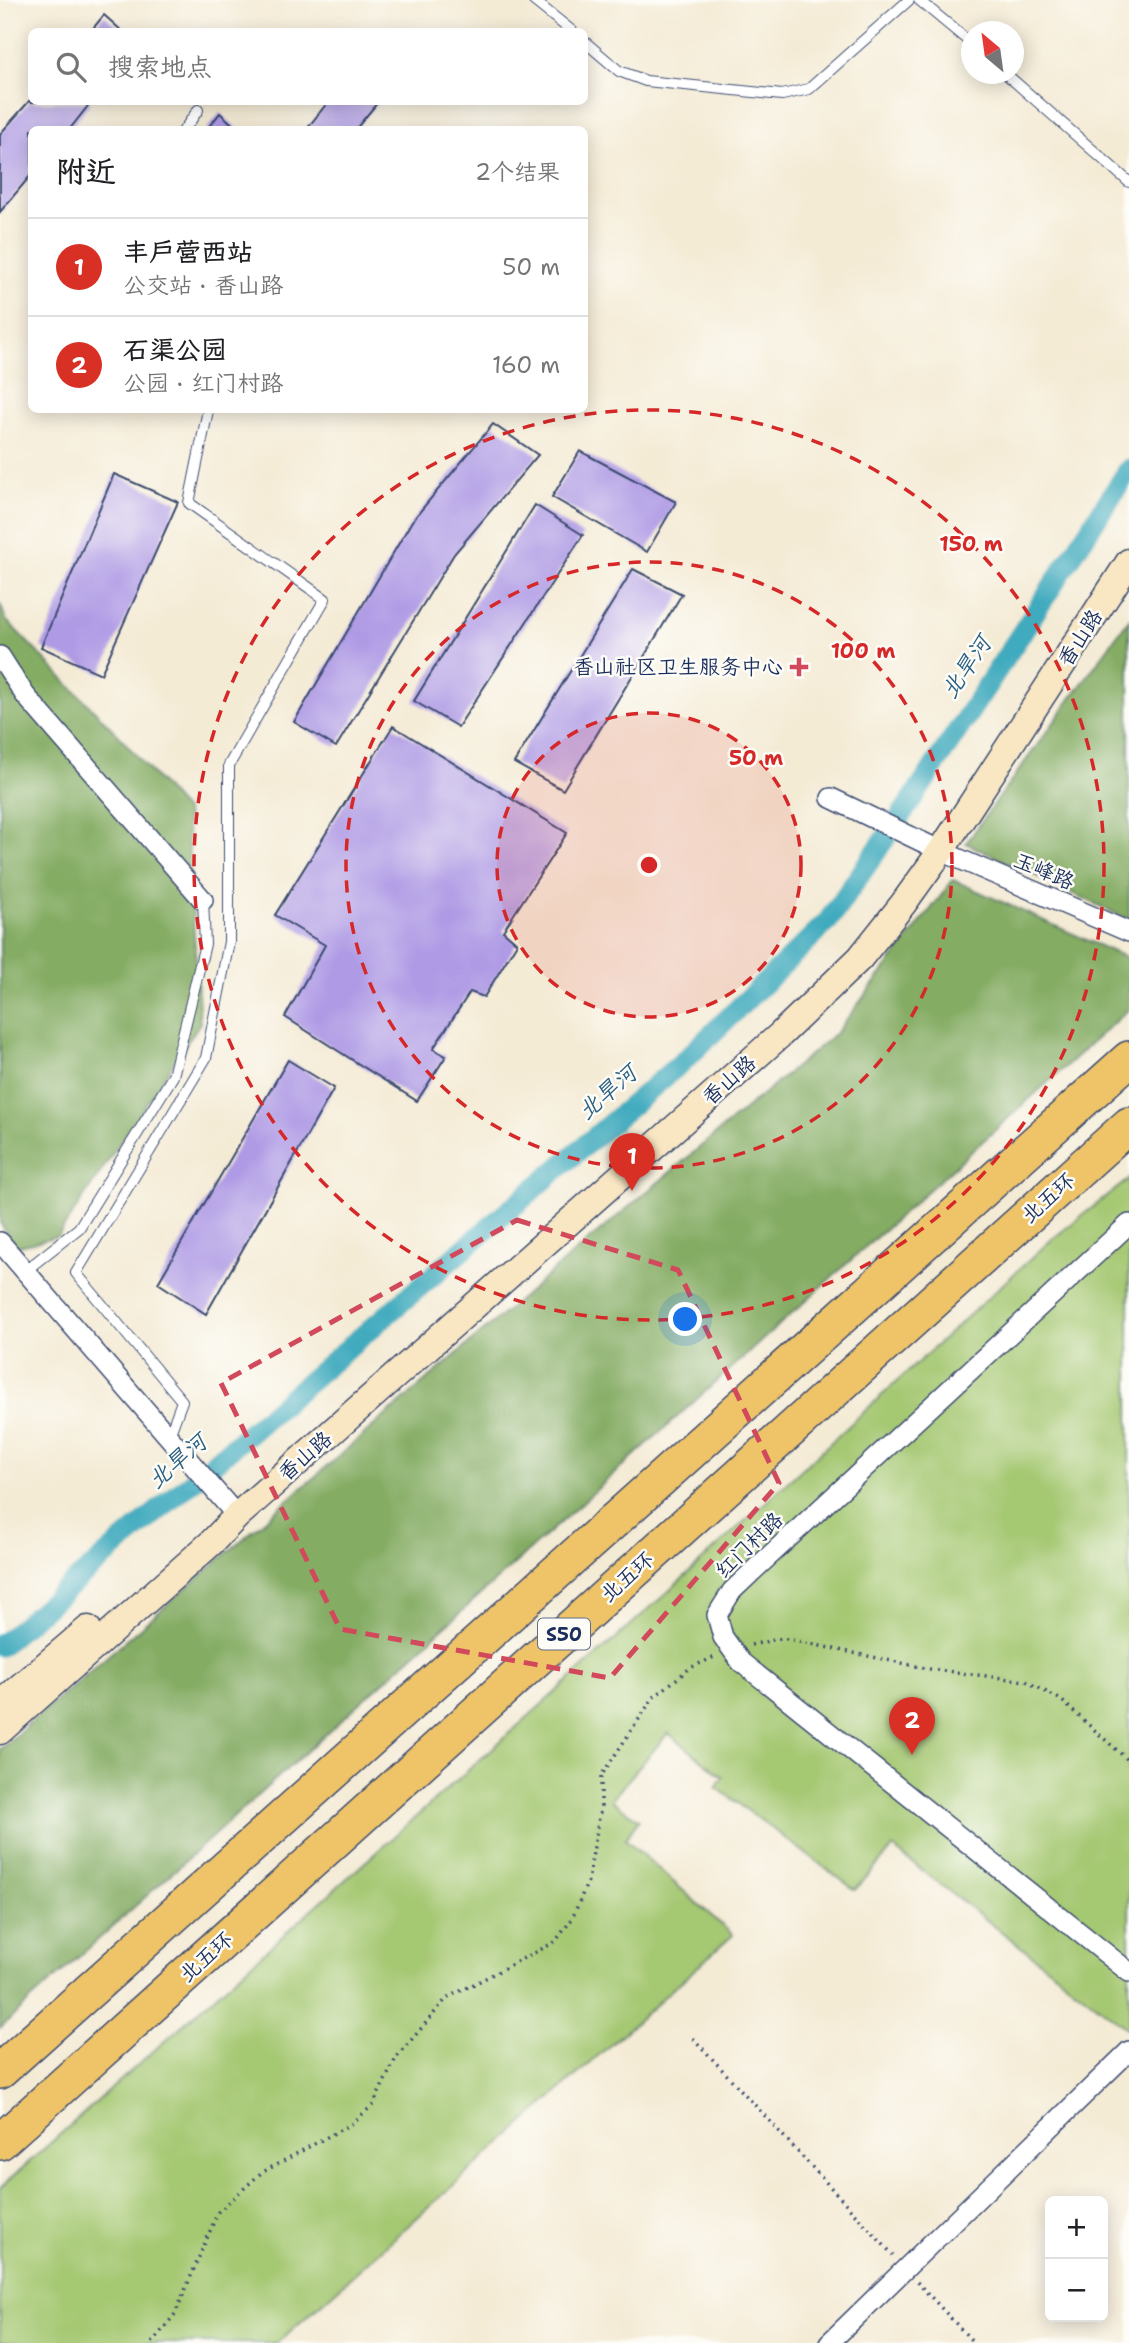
<!DOCTYPE html>
<html lang="zh">
<meta charset="utf-8">
<style>
:root{--surface:#fff;--page:#f6f6f6;--text:#202124;--muted:#757577;--line:#e0e0e0;--accent:#d93025}
body{margin:0;font-family:"Shantell Sans","LXGW WenKai TC",sans-serif;background:var(--page);color:var(--text)}
.controls{position:absolute;right:21px;bottom:21px;display:grid;overflow:hidden;border-radius:10px;box-shadow:0 4px 18px #0003}
.controls button{width:63px;height:63px;display:grid;place-items:center;padding:0;border:0;border-bottom:2px solid var(--line);background:var(--surface);color:var(--text);font:35px sans-serif}
.compass{position:absolute;left:961px;top:21px;width:63px;height:63px;border-radius:50%;background:var(--surface);box-shadow:0 4px 18px #0003;rotate:331deg}
.you{position:absolute;left:686px;top:1320px;width:24px;height:24px;margin:-18px;border:5px solid #fff;border-radius:50%;background:#1a73e8;box-shadow:0 0 0 10px #1a73e833}
.badge{display:grid;place-items:center;width:46px;height:46px;border-radius:50%;background:var(--accent);color:#fff;font-size:23px;font-weight:700}
.pin{position:absolute;translate:-50% -58px;filter:drop-shadow(0 2px 4px #0008)}
.pin::after{content:'';position:absolute;top:37px;width:24px;height:21px;background:inherit;clip-path:polygon(0 0,100% 0,50% 100%)}
.list{margin:0;padding:0;list-style:none}
h2{display:flex;justify-content:space-between;align-items:center;height:91px;margin:0;padding:0 28px;font-size:30px}
h2 small{font-size:23px;font-weight:400;color:var(--muted)}
.list li{display:grid;grid-template-columns:46px 1fr auto;gap:21px;align-items:center;box-sizing:border-box;height:98px;padding:0 28px;border-top:2px solid var(--line)}
.list b{display:block;font-size:26px;white-space:nowrap}
.list p{margin:0;font-size:23px;white-space:nowrap;color:var(--muted)}
.list em{font-size:23px;font-style:normal;color:var(--muted)}
.icon{flex:none;width:38px;height:38px;fill:none;stroke:currentColor;stroke-width:2;stroke-linecap:round;stroke-linejoin:round}
.map{position:relative;flex:none;width:1129px;height:2343px;overflow:hidden}
.search{position:absolute;background:var(--surface);box-shadow:0 4px 18px #0003;left:28px;top:28px;width:560px;height:77px;display:flex;align-items:center;gap:18px;box-sizing:border-box;padding:0 24px;border-radius:10px;color:var(--muted);font-size:26px}
.panel{position:absolute;background:var(--surface);box-shadow:0 4px 18px #0003;left:28px;top:126px;width:560px;height:287px;border-radius:10px}
.map>svg:first-child{display:block}
.green{fill:#a5c872;stroke:#607c68;stroke-width:2}
.forest{fill:#84ac64;stroke:#506e61;stroke-width:2}
.lines{fill:none;stroke-linecap:round;stroke-linejoin:round}
.canal{stroke:#3faabe;stroke-width:21}
.building{fill:#ae9ae5}
.lane-casing{stroke:#3c4b70;stroke-width:12}
.street-casing{stroke:#3c4b70;stroke-width:22}
.secondary-casing{stroke:#3c4b70;stroke-width:29}
.highway-casing{stroke:#3c4b70;stroke-width:38}
.path{stroke:#3c4b70;stroke-width:3.5;stroke-dasharray:2 5;stroke-linecap:butt}
.lane{stroke:#fff;stroke-width:10}
.street{stroke:#fff;stroke-width:19}
.secondary{stroke:#f9e7c3;stroke-width:26}
.highway{stroke:#efc469;stroke-width:35}
.marked{fill:none;stroke:#d1495b;stroke-width:5;stroke-dasharray:14 9;stroke-linejoin:round}
.ring{fill:none;stroke:#d62828;stroke-width:3.5;stroke-dasharray:12 9}
.poi-dot{fill:#d1495b;stroke:#fdfcf7;stroke-width:2.5}
.labels{text-anchor:middle;dominant-baseline:central;stroke-width:5;stroke-linejoin:round;paint-order:stroke}
.shield{fill:#fdfcf7;stroke:#5f6c8c;stroke-width:2}
.shield-label{font-size:19px;font-weight:bold;fill:#1b2f5e}
.street-label{font-size:21px;fill:#1b2f5e;stroke:#fdfcf7}
.poi-label{font-size:21px;fill:#1b2f5e;stroke:#fdfcf7;text-anchor:end}
.water-label{font-size:23px;font-style:italic;fill:#296084;stroke:#fdfcf7}
.centre{fill:#d62828;stroke:#fdfcf7;stroke-width:3.5}
.ring-label{font-size:21px;text-anchor:middle;font-weight:bold;fill:#d62828;stroke:#fdfcf7;stroke-width:5;stroke-linejoin:round;paint-order:stroke}
</style>
<div class="map">
<svg width="1129" height="2343" viewBox="0 0 1129 2343">
<rect width="100%" height="100%" fill="#fdfcf7"/>
<filter id="ink" filterUnits="userSpaceOnUse"><feTurbulence type="fractalNoise" baseFrequency=".0143" numOctaves="2"/><feDisplacementMap in="SourceGraphic" scale="14" xChannelSelector="R" yChannelSelector="G"/><feConvolveMatrix kernelMatrix="1 2 1 2 8 2 1 2 1" color-interpolation-filters="sRGB"/></filter>
<filter id="wash" filterUnits="userSpaceOnUse"><feTurbulence type="fractalNoise" baseFrequency=".00686" numOctaves="4" result="noise"/><feDisplacementMap in="SourceGraphic" scale="28" xChannelSelector="R" yChannelSelector="G"/><feGaussianBlur stdDeviation="1.57" result="paint"/><feColorMatrix in="noise" values="0 0 0 0 0 0 0 0 0 0 0 0 0 0 0 0 0 1.4 0 .05"/><feComposite in="paint" operator="in"/></filter>
<g filter="url(#wash)">
<rect width="100%" height="100%" fill="#f4ebd5"/>
<path class="green" d="M1129,1179v851l-236,-182 -38,42 -139,-103 7,-10 -55,-44 -57,67 28,20 -14,19 108,96 -456,408h-277v-155l669,-597 382,-351z"/>
<path class="forest" d="M0,603l6,17 115,118 65,74 14,211 -142,213 -42,11 -16,-24z
M1129,619v301l-163,-77z
M953,880l176,79v50l-1129,1019v-279l561,-485 276,-232z"/>
<g class="lines">
<path class="canal" d="M0,1646l688,-589 140,-136 88,-127 213,-325"/>
</g>
<g id="blocks">
<path class="building" d="M104,15l19,17h-33z
M32,98v4h59l-22,28h-37v44l-32,38v-78z
M328,102h50l-23,28h-49z
M220,113l19,17h-33z
M493,424l45,31 -84,99 -118,193 -42,-25 118,-201z
M580,451l96,51 -29,50 -95,-55z
M114,474l64,28 -77,172 -60,-27z
M535,505l48,30 -125,192 -44,-26z
M633,569l49,25 -119,196 -49,-27z
M393,726l174,107 -64,98 14,12 -33,54 -14,-5 -37,57 13,7 -29,45 -132,-84 40,-72 -50,-30z
M288,1060l46,28 -128,226 -48,-31z"/>
</g>
</g>
<g filter="url(#ink)">
<use href="#blocks" fill-opacity="0" stroke="#3c4b70" stroke-width="2"/>
<g class="lines">
<g class="lane-casing">
<path id="lane" d="M533,0l40,32
M919,0l53,44
M584,41l35,30 27,10 136,14 27,-6 100,-89
M1006,74l123,108
M184,130l14,-20
M25,1271l54,-43 94,-152 32,-132 -2,-44
M169,1436l13,-35 -106,-128 130,-215 23,-116v-177l96,-166 -136,-96 19,-93"/>
</g>
<g class="street-casing">
<path id="street" d="M0,656l25,39 178,205
M831,798l110,53 188,81
M1129,1224l-375,346 -22,21 -15,24 6,22 18,25 388,310
M0,1242l237,274
M829,2343l300,-292"/>
</g>
<g class="secondary-casing">
<path id="secondary" d="M0,1704l88,-75
M0,1731l211,-188 26,-27 543,-481 80,-77 43,-54 38,-53 188,-289"/>
</g>
<g class="highway-casing">
<path id="highway" d="M0,2071l1129,-1012
M0,2142l1129,-1017"/>
</g>
<path class="path" d="M751,1645l31,-7 148,31 96,12 35,19 68,61
M693,2038l200,217
M917,2282l57,61
M152,2343l23,-29 43,-102 43,-39 90,-49 22,-19 23,-47 51,-60 108,-56 17,-23 16,-38 13,-75v-30l52,-78 37,-30 24,-11"/>
<use href="#lane" class="lane"/>
<use href="#street" class="street"/>
<use href="#secondary" class="secondary"/>
<use href="#highway" class="highway"/>
</g>
</g>
<path class="marked" d="M517,1220l161,50 101,213 -169,195 -270,-49 -119,-246z"/>
<circle cx="649" cy="865" r="152" fill="#d62828" fill-opacity=".12"/>
<g class="ring">
<circle cx="649" cy="865" r="152"/>
<circle cx="649" cy="865" r="303"/>
<circle cx="649" cy="865" r="455"/>
</g>
<path class="poi-dot" d="M795.5 656.5h7v7h7v7h-7v7h-7v-7h-7v-7h7z"/>
<g class="labels">
<rect class="shield" x="538" y="1618.5" width="52" height="31" rx="5"/>
<g class="shield-label">
<text x="564" y="1634">S50</text>
</g>
<g class="street-label">
<text transform="translate(1080 638) rotate(-57)">香山路</text>
<text transform="translate(1044 871) rotate(23)">玉峰路</text>
<text transform="translate(729 1080) rotate(-41)">香山路</text>
<text transform="translate(1048 1198) rotate(-42)">北五环</text>
<text transform="translate(305 1456) rotate(-41)">香山路</text>
<text transform="translate(749 1545) rotate(-44)">红门村路</text>
<text transform="translate(627 1577) rotate(-42)">北五环</text>
<text transform="translate(206 1957) rotate(-42)">北五环</text>
</g>
<g class="poi-label">
<text x="783" y="667">香山社区卫生服务中心</text>
</g>
<g class="water-label">
<text transform="translate(966 667) rotate(-56)">北旱河</text>
<text transform="translate(607 1092) rotate(-41)">北旱河</text>
<text transform="translate(177 1461) rotate(-41)">北旱河</text>
</g>
</g>
<circle cx="649" cy="865" r="10" class="centre"/>
<g class="ring-label">
<text x="971" y="551">150 m</text>
<text x="863" y="658">100 m</text>
<text x="756" y="765">50 m</text>
</g>
</svg>
<div class="controls">
<button>+</button>
<button>−</button>
</div>
<svg class="compass" viewBox="-18 -18 36 36"><path d="M0-13l5 13h-10z" fill="#e53935"/><path d="M0 13l5-13h-10z" fill="#757577"/></svg>
<div class="you"></div>
<div class="pin badge" style="left:632px;top:1191px">1</div>
<div class="pin badge" style="left:912px;top:1755px">2</div>
<div class="search"><svg class="icon" aria-label="search" viewBox="0 0 24 24"><circle cx="10" cy="10" r="6"/><path d="M15 15l6 6"/></svg>搜索地点</div>
<section class="panel">
<h2>附近<small>2个结果</small></h2>
<ul class="list">
<li><span class="badge">1</span><div><b>丰户营西站</b><p>公交站 · 香山路</p></div><em>50 m</em></li>
<li><span class="badge">2</span><div><b>石渠公园</b><p>公园 · 红门村路</p></div><em>160 m</em></li>
</ul>
</section>
</div>
